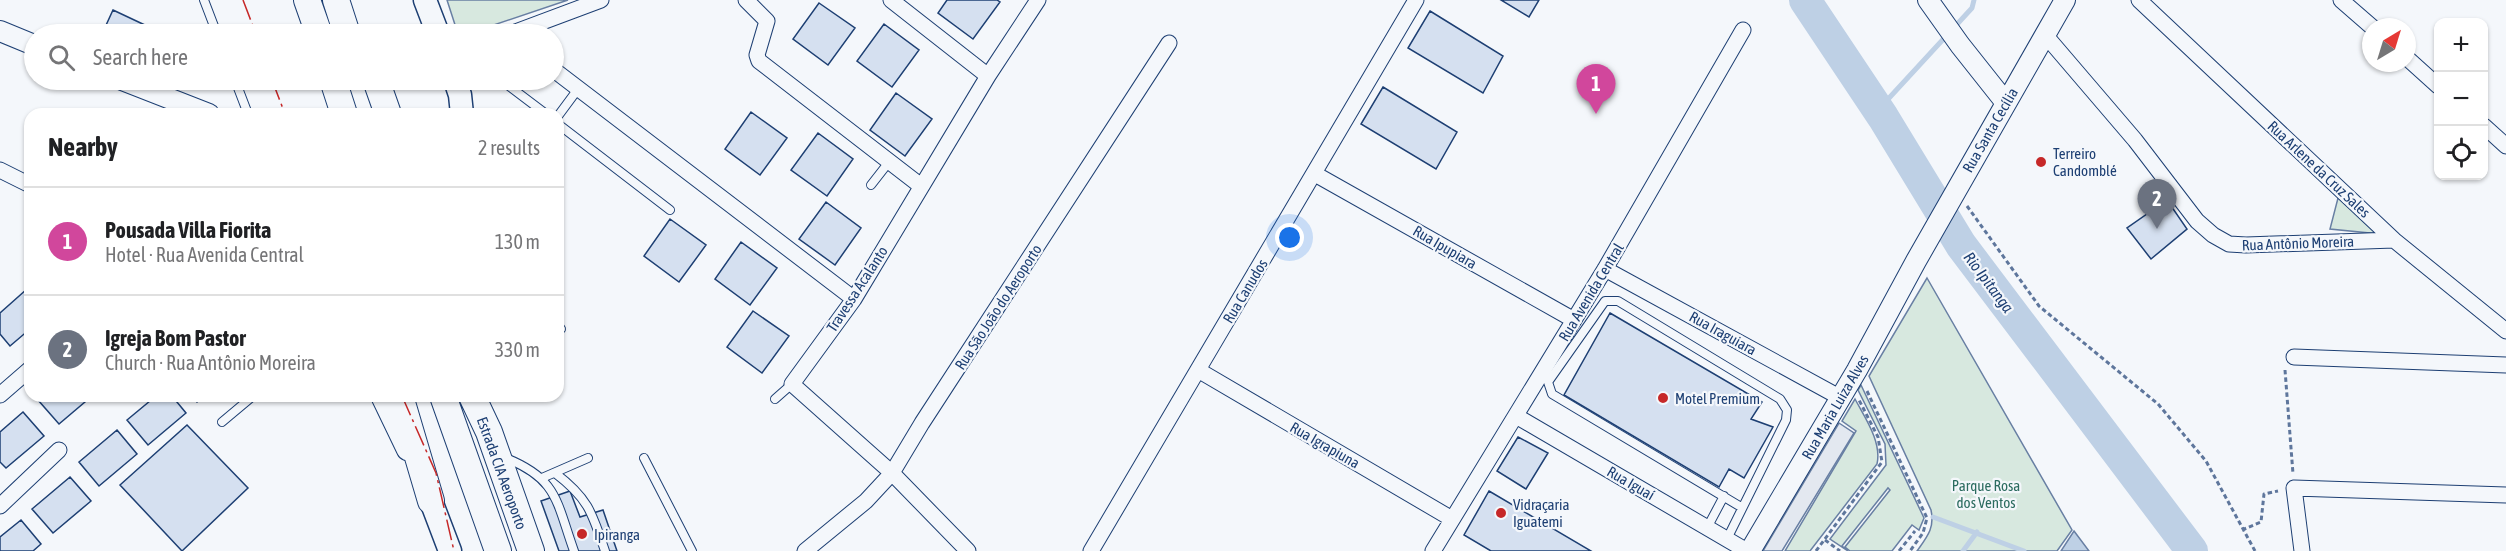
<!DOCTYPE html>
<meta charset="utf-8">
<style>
:root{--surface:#fff;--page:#f2f2f2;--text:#202124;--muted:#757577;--line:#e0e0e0;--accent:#7c3aed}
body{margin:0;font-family:"Asap Condensed",sans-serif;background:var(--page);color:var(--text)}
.controls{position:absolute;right:18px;top:18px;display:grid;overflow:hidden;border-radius:12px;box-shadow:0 2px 4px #0004}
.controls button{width:54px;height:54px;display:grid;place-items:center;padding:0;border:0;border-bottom:2px solid var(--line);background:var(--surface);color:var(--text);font:30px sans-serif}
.compass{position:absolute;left:2362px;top:18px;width:54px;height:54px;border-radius:50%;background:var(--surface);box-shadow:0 2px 4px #0004;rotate:38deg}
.you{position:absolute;left:1290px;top:238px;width:21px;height:21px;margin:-15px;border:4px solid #fff;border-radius:50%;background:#1a73e8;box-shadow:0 0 0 9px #1a73e833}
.badge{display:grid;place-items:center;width:39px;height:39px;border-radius:50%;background:var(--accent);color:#fff;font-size:20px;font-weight:700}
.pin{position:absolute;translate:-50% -50px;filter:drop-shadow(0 2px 3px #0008)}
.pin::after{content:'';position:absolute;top:32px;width:21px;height:18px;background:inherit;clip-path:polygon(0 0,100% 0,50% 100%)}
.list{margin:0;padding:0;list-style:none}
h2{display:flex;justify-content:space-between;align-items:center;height:78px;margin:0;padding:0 24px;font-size:26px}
h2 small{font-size:20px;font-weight:400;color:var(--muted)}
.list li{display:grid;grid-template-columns:39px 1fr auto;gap:18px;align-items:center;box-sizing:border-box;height:108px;padding:0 24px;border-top:2px solid var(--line)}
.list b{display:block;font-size:22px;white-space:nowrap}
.list p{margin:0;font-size:20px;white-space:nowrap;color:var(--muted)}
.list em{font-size:20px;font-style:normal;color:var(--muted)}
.icon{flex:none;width:33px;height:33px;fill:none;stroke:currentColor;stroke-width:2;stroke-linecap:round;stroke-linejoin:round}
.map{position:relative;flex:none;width:2506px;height:551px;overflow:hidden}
.search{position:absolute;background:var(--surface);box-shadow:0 2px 4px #0004;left:24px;top:24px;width:540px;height:66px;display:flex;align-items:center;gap:15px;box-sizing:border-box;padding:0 21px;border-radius:33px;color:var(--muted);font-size:22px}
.panel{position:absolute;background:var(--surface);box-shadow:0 2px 4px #0004;left:24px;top:108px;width:540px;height:294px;border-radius:18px}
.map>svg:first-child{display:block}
.green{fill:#d7e8df;stroke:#687fa3;stroke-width:1.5}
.parking{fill:#e3e8f0;stroke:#687fa3;stroke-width:1.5}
.water{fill:#bed0e5;stroke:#687fa3;stroke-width:1.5}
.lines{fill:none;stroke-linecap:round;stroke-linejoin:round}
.stream{stroke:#bed0e5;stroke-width:5}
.river{stroke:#bed0e5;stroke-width:32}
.building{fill:#d5e0f0;stroke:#1d3f73;stroke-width:1.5}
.service-casing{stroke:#1d3f73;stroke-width:10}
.minor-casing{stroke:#1d3f73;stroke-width:17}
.tertiary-casing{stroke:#1d3f73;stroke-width:22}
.secondary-casing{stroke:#1d3f73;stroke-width:25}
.trunk-casing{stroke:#1d3f73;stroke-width:28}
.path{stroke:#5e769c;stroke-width:3;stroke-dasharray:4.5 3;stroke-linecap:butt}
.service{stroke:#f4f7fb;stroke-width:8}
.minor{stroke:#f4f7fb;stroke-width:15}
.tertiary{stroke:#f4f7fb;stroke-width:20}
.secondary{stroke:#f4f7fb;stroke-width:22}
.trunk{stroke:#f4f7fb;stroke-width:26}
.power{stroke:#c62828;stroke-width:1.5;stroke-dasharray:21 4.5 3 4.5;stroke-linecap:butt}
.poi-dot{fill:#c62828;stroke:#f4f7fb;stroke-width:2}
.labels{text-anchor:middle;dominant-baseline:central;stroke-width:4.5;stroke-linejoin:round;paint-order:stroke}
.street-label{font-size:15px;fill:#1d3f73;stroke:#f4f7fb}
.poi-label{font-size:15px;fill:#1d3f73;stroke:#f4f7fb;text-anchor:start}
.park-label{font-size:15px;fill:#2c6c60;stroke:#f4f7fb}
.water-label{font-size:16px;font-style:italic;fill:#1d3f73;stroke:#f4f7fb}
</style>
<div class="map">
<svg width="2506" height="551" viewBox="0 0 2506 551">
<rect width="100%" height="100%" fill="#f4f7fb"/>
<path class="green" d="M447,0h121l-101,34h-9z
M2338,198l42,36 -50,-5z
M1927,278l145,252 -15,21h-140c10,-14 18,-23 14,-41l-62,-134z
M1861,385l63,133 -5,12 -7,-5 -20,26h-42l-5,-4 45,-57 -2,-2 -46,58 6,5 -18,-12 56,-74 -1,-21 -27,-54z
M1855,399c10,19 27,43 22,65l-67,87h-25l71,-120 -14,-10z"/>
<path class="parking" d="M1839,423l15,10 -72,118h-19z"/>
<path class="water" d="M2074,531l15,20h-28z"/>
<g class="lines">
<path class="stream" d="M1878,110l94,-102 2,-8
M1933,517l91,34
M1963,551l14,-19"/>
<path class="river" d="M1805,0l78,117 78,128 231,306"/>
</g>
<path class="building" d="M947,0h50l3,2 -27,37 -35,-26z
M1501,0h38l-10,17z
M819,3l36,25 -27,37 -35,-26z
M113,10l51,24h-62z
M1430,11l73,45 -20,37 -75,-45z
M884,24l35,26 -27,37 -35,-26z
M1383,87l74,45 -21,37 -75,-45z
M896,93l36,26 -27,37 -35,-26z
M751,112l36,26 -27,37 -35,-26z
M818,133l35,26 -26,37 -36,-26z
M2167,200l20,29 -36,30 -24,-31z
M826,202l35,26 -26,37 -36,-26z
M670,219l36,26 -27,37 -35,-26z
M741,242l36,26 -27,37 -35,-26z
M27,289l3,3v37l-20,17 -10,-12v-21z
M753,311l36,25 -27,37 -35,-26z
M1610,313l152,89 -11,17 22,8 -29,51 -15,-9 -10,18 -155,-92z
M43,396h49l-33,28 -21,-24z
M156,396h16l14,17 -38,32 -21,-25z
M191,396h13l-7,6z
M23,412l21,24 -38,32 -6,-6v-30z
M187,425l61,63 -66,63 -62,-66z
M117,430l20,24 -38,32 -20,-24z
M1518,437l30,16 -22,36 -29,-18z
M70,477l21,24 -38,32 -21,-24z
M570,491l10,26 23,-7 14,41h-58l-18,-50z
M1489,491l102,60h-100l-27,-16z
M21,520l20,24 -8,7h-33v-14z"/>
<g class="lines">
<g class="service-casing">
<path id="service" d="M204,0l13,34
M235,80l13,34
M501,80l45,34
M558,116l20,-27
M558,124l112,86
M871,185l18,-23
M558,325l3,4
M775,399l17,-15
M222,422l31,-26
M503,457c55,21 53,44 71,94
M644,458l48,93
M555,473c33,25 37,39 50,78
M542,478l46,-20
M1707,528l17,-32
M1727,539l59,-119 1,-10 -7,-11 -162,-98h-13l-57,81 4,12 189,113"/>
</g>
<g class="minor-casing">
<path id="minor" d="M746,0l21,21 -10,34 2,6 162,125
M891,0l97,76
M2139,0l255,240 112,91
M2341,0l31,27
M510,34l91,-34
M2046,36l89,104 62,81 16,14 16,9 17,1 148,-5
M2407,58l31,28
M554,70l300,229
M2484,126l22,20
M0,170l30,15
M1315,174l259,146
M1605,269l236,129
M2294,357l212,8
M1198,370l254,149
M0,395l30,-26
M1516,416l231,135
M0,506l59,-56
M805,551l61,-50 26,-28 30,-50 247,-380
M968,551l-76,-78 -100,-89 62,-85 134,-223 50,-76
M1091,551l325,-551
M1433,551l172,-282 138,-239
M2302,551l-8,-63 212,7"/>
</g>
<g class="tertiary-casing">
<path id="tertiary" d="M1928,0l32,45 46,58
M0,31l34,14
M122,80l87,34
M381,396l26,54
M1750,551l107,-181 59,-109 149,-261"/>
</g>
<g class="secondary-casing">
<path id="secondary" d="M425,0l13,34
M455,80l5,15 2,19
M431,501l19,50"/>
</g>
<g class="trunk-casing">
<path id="trunk" d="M307,0l12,34
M336,0l11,34
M333,80l11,34
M376,80l12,34
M400,396l31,105
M443,396l55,155
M472,396l17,36 42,119"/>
</g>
<path class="path" d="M1967,206l72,100 119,98 48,57 49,90
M2285,370l8,104
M1867,391l60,127 -4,15 -13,18
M2242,530l19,-8 3,-28 14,-3
M1825,540l15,11
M1816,551l66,-89 -4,-25 -19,-37
M1899,551l16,-20"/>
<use href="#service" class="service"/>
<use href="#minor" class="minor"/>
<use href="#tertiary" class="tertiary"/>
<use href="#secondary" class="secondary"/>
<use href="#trunk" class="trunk"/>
<path class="power" d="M243,0l13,34
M272,80l13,34
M402,396l34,77 18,78"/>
</g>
<g class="poi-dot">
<circle cx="2041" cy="162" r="6"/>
<circle cx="1663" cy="398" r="6"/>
<circle cx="1501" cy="513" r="6"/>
<circle cx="582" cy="534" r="6"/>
</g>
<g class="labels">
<g class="street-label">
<text transform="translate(1990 130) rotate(-60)">Rua Santa Cecília</text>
<text transform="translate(2319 169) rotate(43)">Rua Arlene da Cruz Sales</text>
<text transform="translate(2298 243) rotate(-2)">Rua Antônio Moreira</text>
<text transform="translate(1445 247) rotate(30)">Rua Ipupiara</text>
<text transform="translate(857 289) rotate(-57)">Travessa Acalanto</text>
<text transform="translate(1245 291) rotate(-59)">Rua Canudos</text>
<text transform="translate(1591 292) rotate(-59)">Rua Avenida Central</text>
<text transform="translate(998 307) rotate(-57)">Rua São João do Aeroporto</text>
<text transform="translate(1723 333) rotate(29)">Rua Iraguiara</text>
<text transform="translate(1835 407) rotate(-60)">Rua Maria Luiza Alves</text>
<text transform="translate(1325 445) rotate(30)">Rua Igrapiuna</text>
<text transform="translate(502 473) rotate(70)">Estrada CIA Aeroporto</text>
<text transform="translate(1631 483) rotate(30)">Rua Iguaí</text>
</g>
<g class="poi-label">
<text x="2053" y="153">Terreiro<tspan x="2053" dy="17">Candomblé</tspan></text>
<text x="1675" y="398">Motel Premium</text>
<text x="1513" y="504">Vidraçaria<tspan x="1513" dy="17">Iguatemi</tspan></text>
<text x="594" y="534">Ipiranga</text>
</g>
<g class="park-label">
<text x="1986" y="485">Parque Rosa<tspan x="1986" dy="17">dos Ventos</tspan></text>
</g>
<g class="water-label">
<text transform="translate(1989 282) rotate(53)">Rio Ipitanga</text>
</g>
</g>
</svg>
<div class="controls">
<button>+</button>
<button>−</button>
<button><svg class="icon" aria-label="locate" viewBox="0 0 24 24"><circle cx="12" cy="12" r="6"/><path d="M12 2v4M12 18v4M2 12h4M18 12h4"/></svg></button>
</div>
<svg class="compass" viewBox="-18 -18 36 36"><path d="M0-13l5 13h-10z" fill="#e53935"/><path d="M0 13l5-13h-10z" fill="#757577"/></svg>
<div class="you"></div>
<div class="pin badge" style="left:1596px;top:114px;background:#d1479c">1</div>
<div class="pin badge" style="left:2157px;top:229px;background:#6b7280">2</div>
<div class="search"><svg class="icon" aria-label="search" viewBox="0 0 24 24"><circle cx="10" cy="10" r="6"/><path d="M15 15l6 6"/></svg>Search here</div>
<section class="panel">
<h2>Nearby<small>2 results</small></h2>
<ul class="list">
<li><span class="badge" style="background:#d1479c">1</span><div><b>Pousada Villa Fiorita</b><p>Hotel · Rua Avenida Central</p></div><em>130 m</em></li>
<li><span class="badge" style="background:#6b7280">2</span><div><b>Igreja Bom Pastor</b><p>Church · Rua Antônio Moreira</p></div><em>330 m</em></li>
</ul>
</section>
</div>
